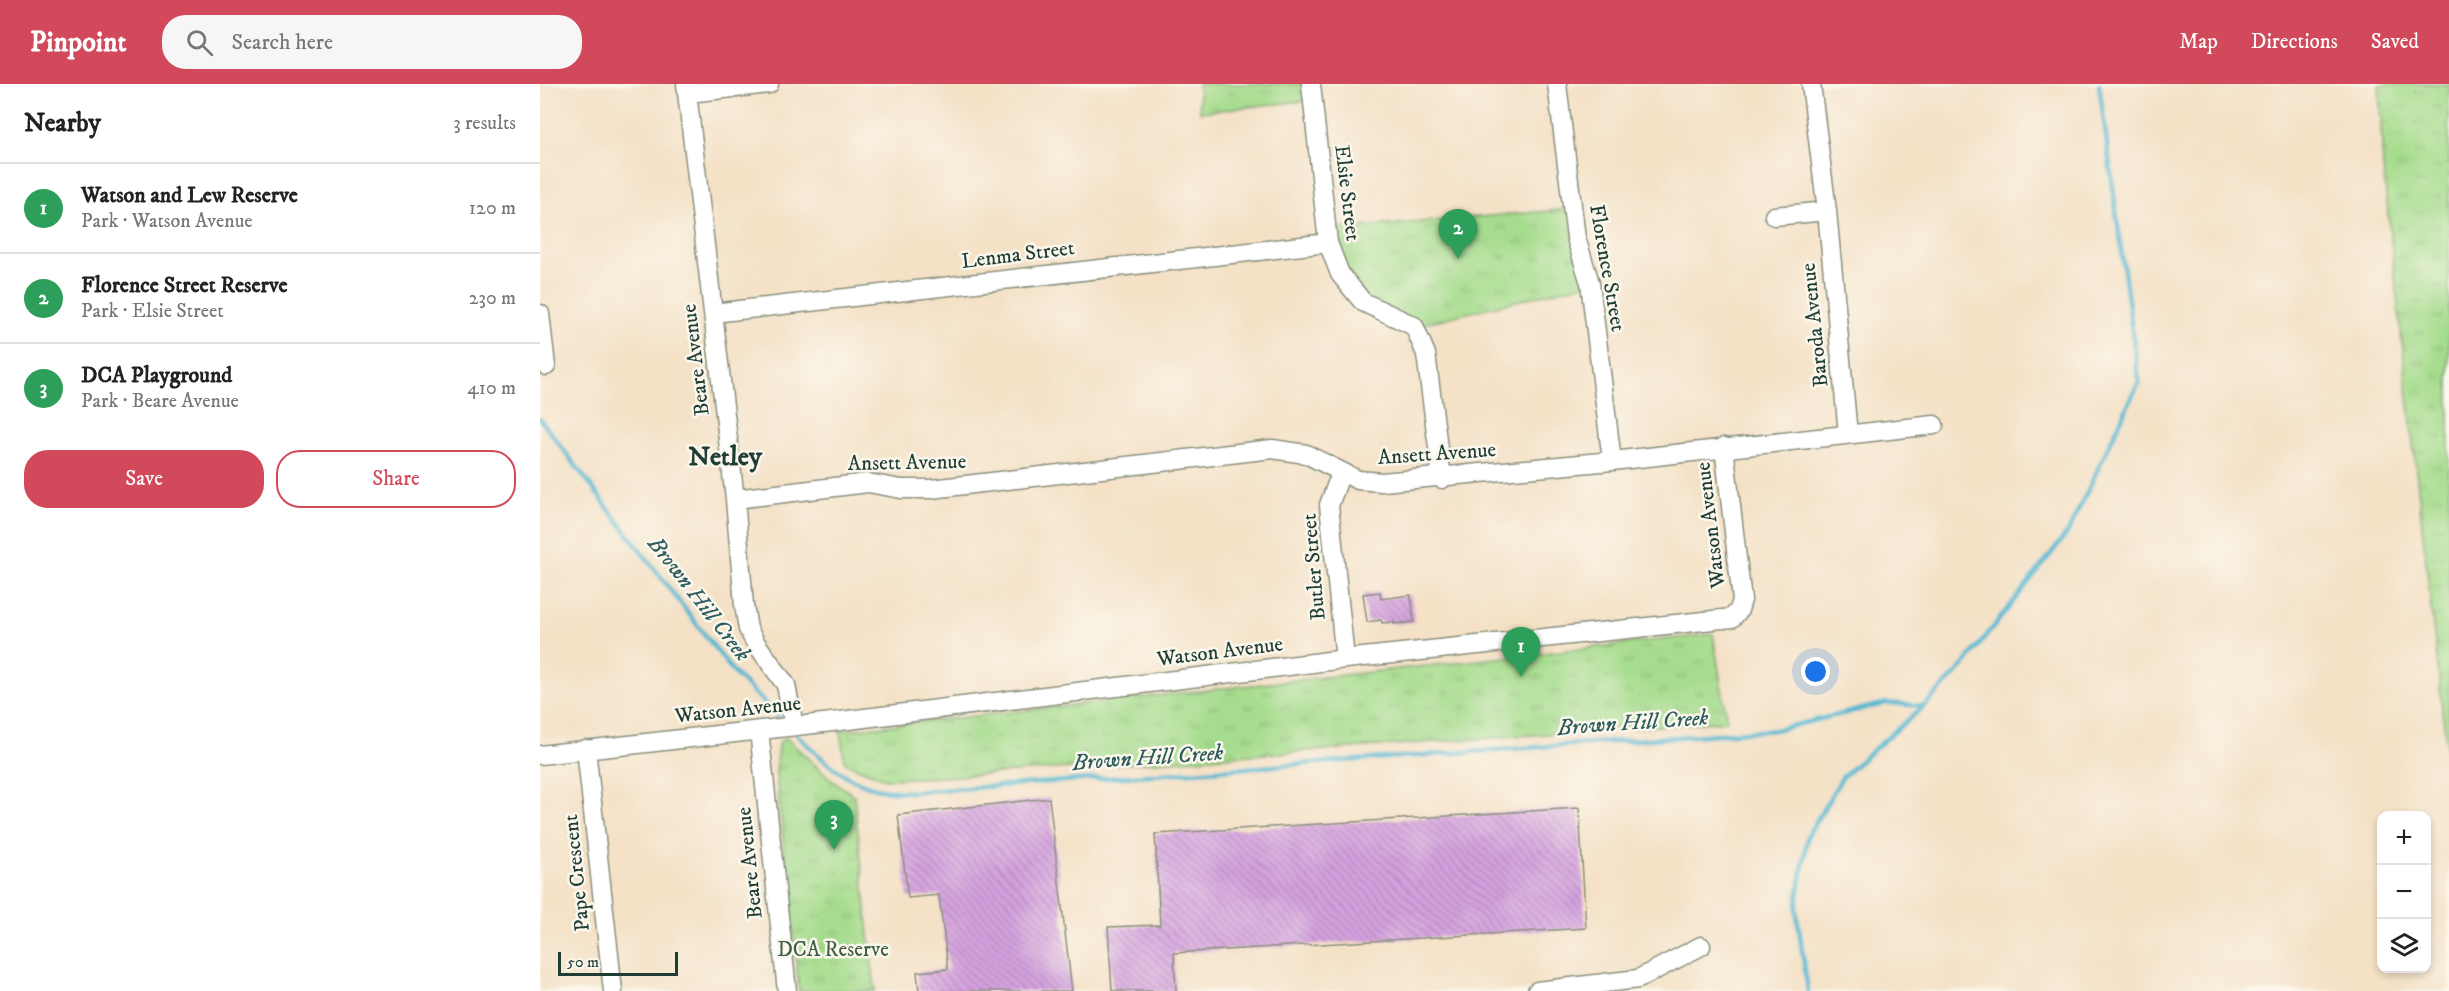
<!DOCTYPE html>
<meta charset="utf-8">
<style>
:root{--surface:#fff;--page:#f6f6f6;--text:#222;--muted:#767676;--line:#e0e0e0;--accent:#d1495b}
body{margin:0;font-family:"IM FELL DW Pica",serif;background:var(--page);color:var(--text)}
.controls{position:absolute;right:18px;bottom:18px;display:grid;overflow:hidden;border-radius:12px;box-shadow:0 3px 9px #0003}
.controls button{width:54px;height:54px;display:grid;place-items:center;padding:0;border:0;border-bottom:2px solid var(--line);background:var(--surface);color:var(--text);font:30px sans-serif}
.scale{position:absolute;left:18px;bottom:15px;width:120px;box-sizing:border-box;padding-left:6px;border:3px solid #1f3d34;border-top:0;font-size:16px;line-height:21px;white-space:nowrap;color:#1f3d34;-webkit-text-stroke:4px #fbf7ec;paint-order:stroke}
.you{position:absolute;left:1276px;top:588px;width:21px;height:21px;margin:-15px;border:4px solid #fff;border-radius:50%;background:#1a73e8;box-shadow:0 0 0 9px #1a73e833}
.badge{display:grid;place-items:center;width:39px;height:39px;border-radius:50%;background:var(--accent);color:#fff;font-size:20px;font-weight:700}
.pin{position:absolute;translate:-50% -50px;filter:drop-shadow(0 2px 3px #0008)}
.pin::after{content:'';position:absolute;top:32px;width:21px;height:18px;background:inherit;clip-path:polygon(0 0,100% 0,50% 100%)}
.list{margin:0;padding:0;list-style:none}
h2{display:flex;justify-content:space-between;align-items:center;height:78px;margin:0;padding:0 24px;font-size:26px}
h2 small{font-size:20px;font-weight:400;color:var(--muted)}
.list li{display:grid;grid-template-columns:39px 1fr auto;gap:18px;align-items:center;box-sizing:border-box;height:90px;padding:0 24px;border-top:2px solid var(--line)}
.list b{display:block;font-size:22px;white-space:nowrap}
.list p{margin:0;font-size:20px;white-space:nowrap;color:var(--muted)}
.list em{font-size:20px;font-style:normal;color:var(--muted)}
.actions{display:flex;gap:12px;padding:18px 24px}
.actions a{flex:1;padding:14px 0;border:2px solid var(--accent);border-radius:24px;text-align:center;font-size:21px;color:var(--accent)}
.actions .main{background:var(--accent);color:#fff}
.icon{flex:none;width:33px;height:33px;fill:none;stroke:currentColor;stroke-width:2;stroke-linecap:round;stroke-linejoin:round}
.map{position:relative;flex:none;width:1909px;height:907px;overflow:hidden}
header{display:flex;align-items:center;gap:36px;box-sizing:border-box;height:84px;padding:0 30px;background:var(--accent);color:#fff}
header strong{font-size:28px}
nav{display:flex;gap:33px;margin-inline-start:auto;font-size:21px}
.search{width:420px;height:54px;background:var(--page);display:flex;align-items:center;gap:15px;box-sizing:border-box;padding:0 21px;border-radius:24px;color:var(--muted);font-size:22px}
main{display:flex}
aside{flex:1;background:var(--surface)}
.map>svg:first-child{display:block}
.grass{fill:url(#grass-tufts);stroke:#628c60;stroke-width:1.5}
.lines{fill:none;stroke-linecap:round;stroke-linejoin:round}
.stream{stroke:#53b7d1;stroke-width:4.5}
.building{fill:url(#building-back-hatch)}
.minor-casing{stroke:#8a8f7d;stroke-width:21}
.minor{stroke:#fff;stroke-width:18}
.labels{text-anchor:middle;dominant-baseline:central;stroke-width:5;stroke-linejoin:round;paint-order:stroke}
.street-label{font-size:21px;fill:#1f3d34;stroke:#fbf7ec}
.park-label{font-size:21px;fill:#3a5d46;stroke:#fbf7ec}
.water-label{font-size:22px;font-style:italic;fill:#2c5c5b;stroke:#fbf7ec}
.district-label{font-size:27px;font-weight:bold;fill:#1f3d34;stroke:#fbf7ec}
</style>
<header>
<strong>Pinpoint</strong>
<div class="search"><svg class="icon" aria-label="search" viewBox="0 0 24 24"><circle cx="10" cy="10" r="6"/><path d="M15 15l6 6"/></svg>Search here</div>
<nav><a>Map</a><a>Directions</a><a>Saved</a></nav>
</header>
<main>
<aside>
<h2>Nearby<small>3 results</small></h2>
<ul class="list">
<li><span class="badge" style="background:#2e9e5b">1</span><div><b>Watson and Lew Reserve</b><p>Park · Watson Avenue</p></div><em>120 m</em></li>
<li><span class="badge" style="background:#2e9e5b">2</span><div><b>Florence Street Reserve</b><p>Park · Elsie Street</p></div><em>230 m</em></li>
<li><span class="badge" style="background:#2e9e5b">3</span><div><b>DCA Playground</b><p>Park · Beare Avenue</p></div><em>410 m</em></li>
</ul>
<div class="actions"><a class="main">Save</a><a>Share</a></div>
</aside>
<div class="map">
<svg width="1909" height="907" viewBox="0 0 1909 907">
<defs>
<pattern id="grass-tufts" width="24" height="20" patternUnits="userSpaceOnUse" patternTransform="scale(1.5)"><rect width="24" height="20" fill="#a6dc8d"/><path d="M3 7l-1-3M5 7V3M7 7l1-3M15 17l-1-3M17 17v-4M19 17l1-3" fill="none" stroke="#8ebe7a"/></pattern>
<pattern id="building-back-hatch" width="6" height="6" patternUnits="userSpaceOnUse" patternTransform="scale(1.5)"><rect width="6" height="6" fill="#d5a1df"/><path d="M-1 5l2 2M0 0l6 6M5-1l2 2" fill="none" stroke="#ac84b6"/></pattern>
</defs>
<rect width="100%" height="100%" fill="#fbf7ec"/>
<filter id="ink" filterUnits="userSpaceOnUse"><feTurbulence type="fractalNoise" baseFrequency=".0167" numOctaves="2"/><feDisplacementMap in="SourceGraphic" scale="12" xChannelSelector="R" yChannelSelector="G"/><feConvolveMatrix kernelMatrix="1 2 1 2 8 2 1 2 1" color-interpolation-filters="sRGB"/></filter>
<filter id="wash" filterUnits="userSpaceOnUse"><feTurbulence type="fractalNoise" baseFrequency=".008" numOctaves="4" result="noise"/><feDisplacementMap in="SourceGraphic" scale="24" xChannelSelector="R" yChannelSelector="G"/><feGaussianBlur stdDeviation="1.35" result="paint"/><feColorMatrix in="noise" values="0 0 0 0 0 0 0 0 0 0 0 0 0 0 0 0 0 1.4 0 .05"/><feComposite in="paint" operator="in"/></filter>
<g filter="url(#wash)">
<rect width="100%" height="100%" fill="#f4e1c6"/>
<path class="grass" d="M658,0h113l2,16 -113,12z
M1839,0h70v688l-66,-605z
M1032,125l18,74 -176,43 -51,-24 -37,-72z
M1173,550l14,87 -783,56 -59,2 -40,-16 -5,-32z
M245,653l50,46 19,12 21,196h-76l-23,-217 2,-29z"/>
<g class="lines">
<path class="stream" d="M0,335l194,254 50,49
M254,648c37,36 63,61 118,60l863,-62 112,-27 37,3
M1268,907l-12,-82 12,-74 35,-59 81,-70 34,-34 110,-140 71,-150 -40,-298"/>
</g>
<g id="blocks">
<path class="building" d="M840,508l1,7 30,-4 3,27 -20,2v-2l-12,1 -1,-3 -14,2 -4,-28z
M509,714l23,193h-153l-2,-19 31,-3 -9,-74 -31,3 -10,-83z
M1039,724l7,120 -412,25 2,38h-64l-4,-64 52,-2 -5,-91z"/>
</g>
</g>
<g filter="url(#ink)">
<use href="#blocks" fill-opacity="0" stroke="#8a8f7d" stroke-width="1.5"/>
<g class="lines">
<g class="minor-casing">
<path id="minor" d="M146,0l49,415 9,106 4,24 7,13 31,43 8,41
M771,0l17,159 12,31 23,28 51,24 12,28 16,125
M1017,0l19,154 14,45 22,178
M1271,0l16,127 21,223
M148,9l81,-9
M1234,132l53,-5
M173,229l615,-70
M0,230l6,52
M801,389l-12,32 16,154
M195,415l133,-16 33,6h30l341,-40 34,5 52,26 24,2 230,-21 322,-36
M219,646l28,261
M46,665l27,242
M0,671l292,-33 513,-63 387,-41 7,-8 3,-10 -18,-153
M997,907l101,-12 63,-33"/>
</g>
<use href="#minor" class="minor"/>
</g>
</g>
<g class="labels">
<g class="street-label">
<text transform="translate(807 109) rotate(83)">Elsie Street</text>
<text transform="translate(478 171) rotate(-7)">Lenma Street</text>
<text transform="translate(1067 184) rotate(80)">Florence Street</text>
<text transform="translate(1275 241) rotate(-96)">Baroda Avenue</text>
<text transform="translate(156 276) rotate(-97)">Beare Avenue</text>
<text transform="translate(897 370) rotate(-4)">Ansett Avenue</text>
<text transform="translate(367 379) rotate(-1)">Ansett Avenue</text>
<text transform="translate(1171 441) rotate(-97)">Watson Avenue</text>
<text transform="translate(774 483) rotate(-95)">Butler Street</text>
<text transform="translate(680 568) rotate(-7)">Watson Avenue</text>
<text transform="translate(198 626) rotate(-6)">Watson Avenue</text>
<text transform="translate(210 779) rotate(-96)">Beare Avenue</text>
<text transform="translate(37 789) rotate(-96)">Pape Crescent</text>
</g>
<g class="park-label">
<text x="293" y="866">DCA Reserve</text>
</g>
<g class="water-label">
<text transform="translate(159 515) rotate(52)">Brown Hill Creek</text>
<text transform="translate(1093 639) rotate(-4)">Brown Hill Creek</text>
<text transform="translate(608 674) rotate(-4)">Brown Hill Creek</text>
</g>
<g class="district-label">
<text x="185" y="373">Netley</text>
</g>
</g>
</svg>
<div class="controls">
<button>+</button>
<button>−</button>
<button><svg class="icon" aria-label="layers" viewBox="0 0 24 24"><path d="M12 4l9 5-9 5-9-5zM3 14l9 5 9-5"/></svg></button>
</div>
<div class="scale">50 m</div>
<div class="you"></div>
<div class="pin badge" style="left:981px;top:593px;background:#2e9e5b">1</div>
<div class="pin badge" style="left:918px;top:175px;background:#2e9e5b">2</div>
<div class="pin badge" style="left:294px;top:766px;background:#2e9e5b">3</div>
</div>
</main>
